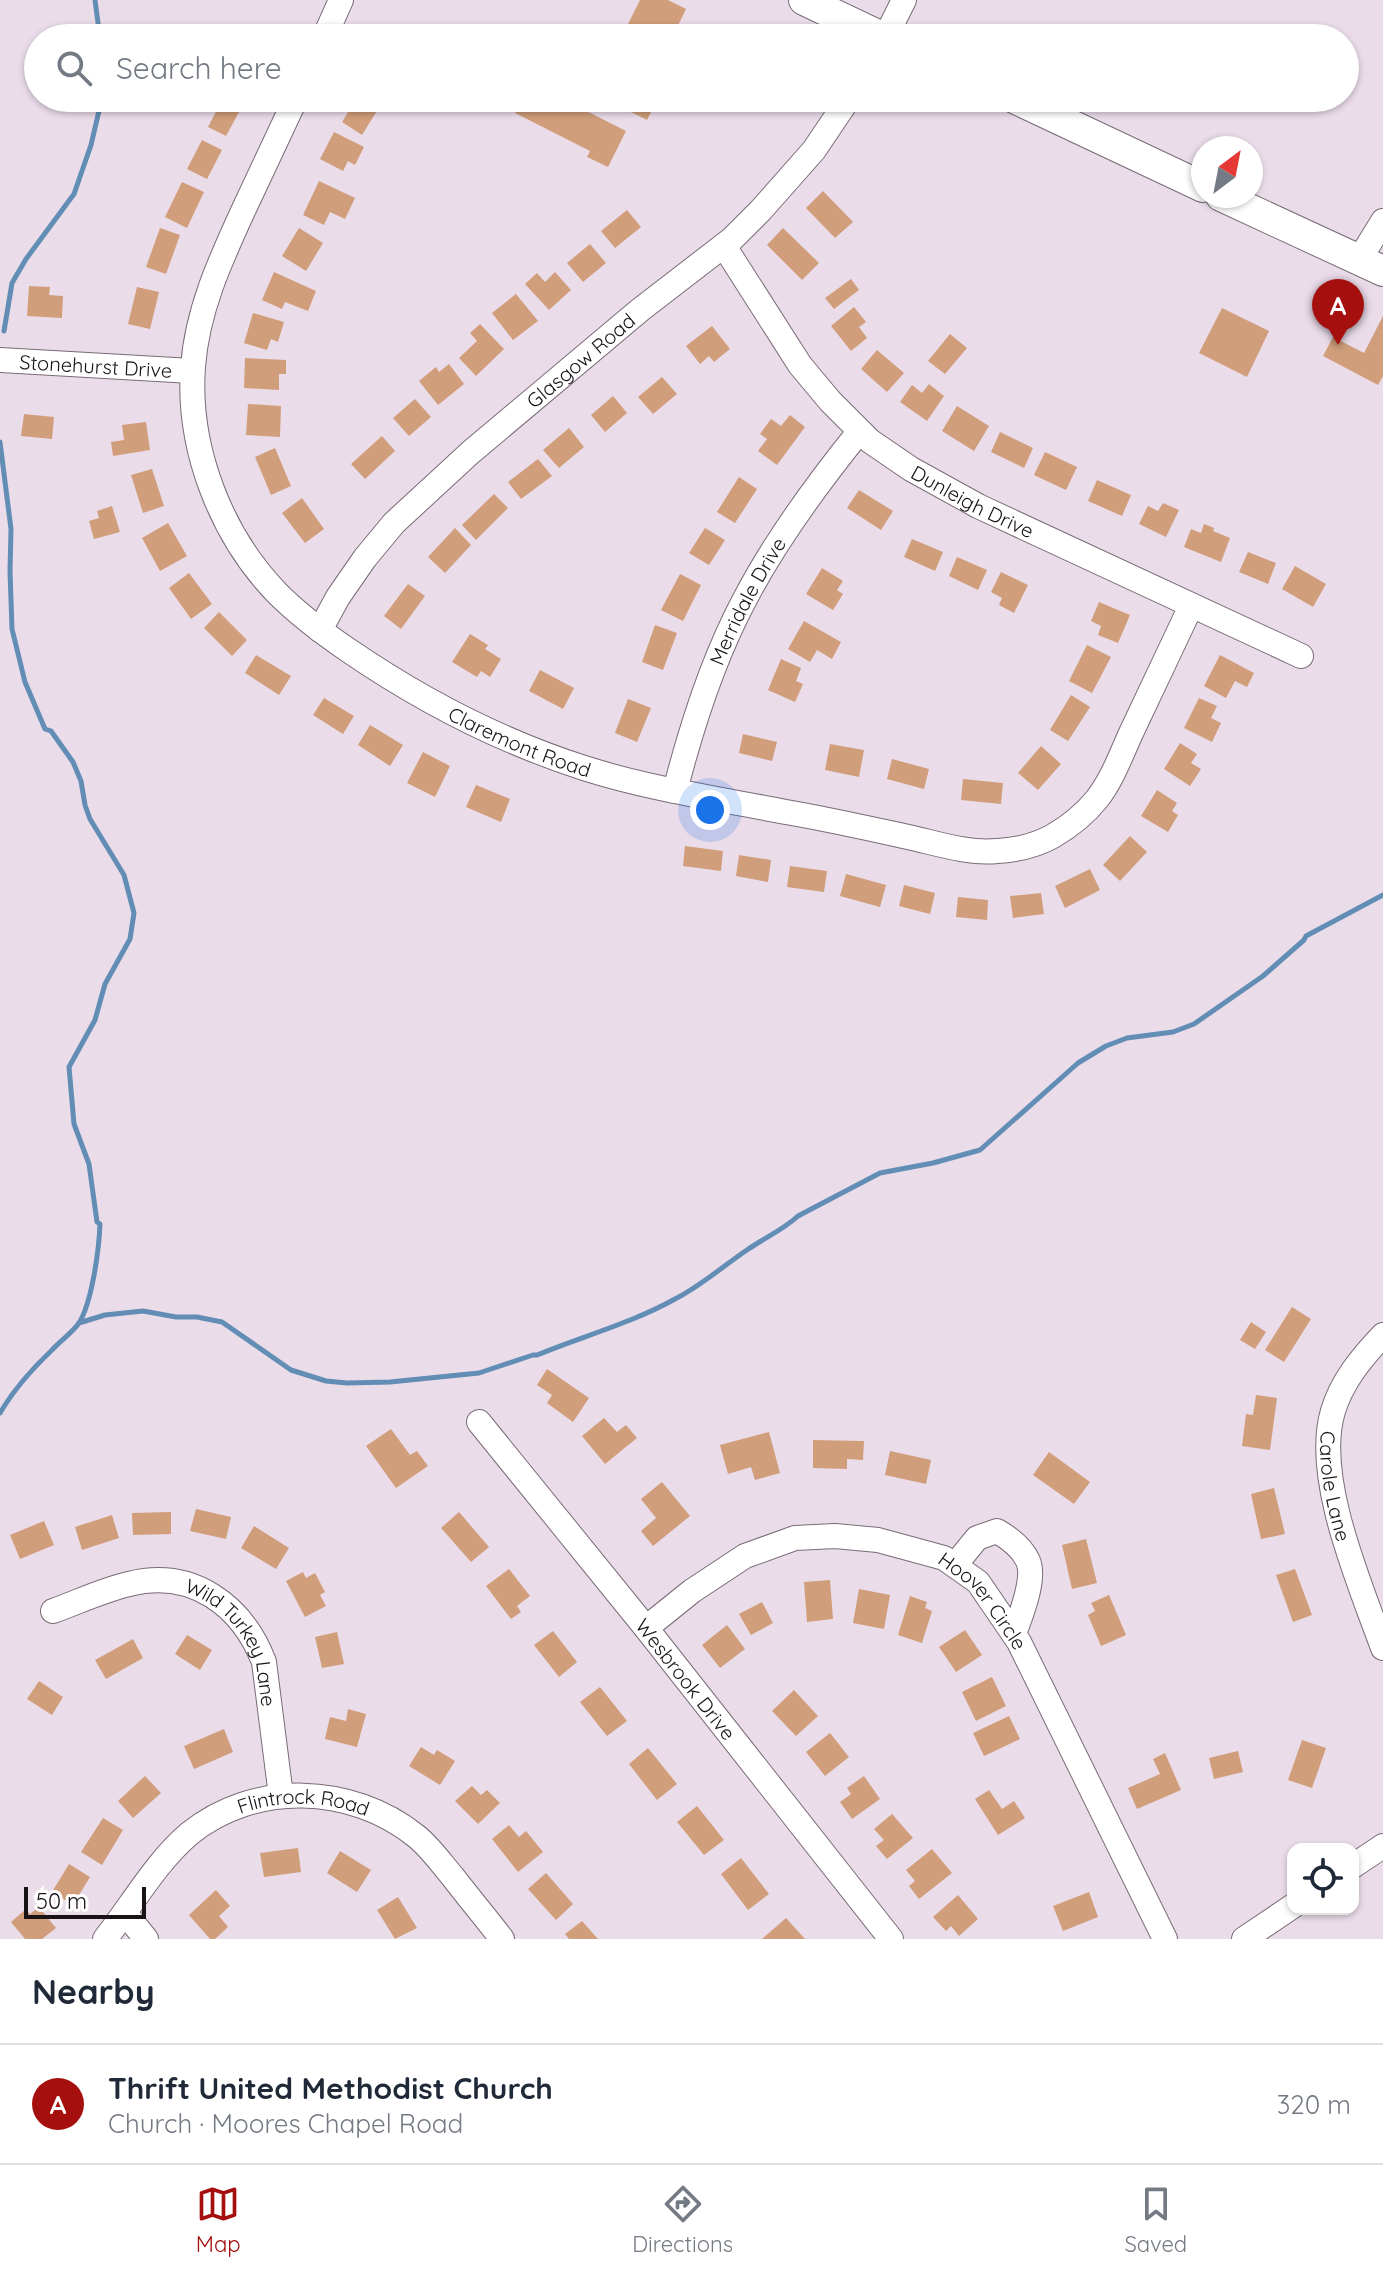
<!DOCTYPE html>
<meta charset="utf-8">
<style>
:root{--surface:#fff;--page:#f6f6f7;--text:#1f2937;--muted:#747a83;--line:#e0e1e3;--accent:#a5100f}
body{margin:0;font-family:Quicksand,sans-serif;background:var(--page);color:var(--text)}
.controls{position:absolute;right:24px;bottom:24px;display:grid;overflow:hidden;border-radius:16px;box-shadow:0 2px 6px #0004}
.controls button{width:72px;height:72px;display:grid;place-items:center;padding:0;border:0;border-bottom:2px solid var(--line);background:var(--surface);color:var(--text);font:40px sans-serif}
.compass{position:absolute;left:1191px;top:136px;width:72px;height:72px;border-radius:50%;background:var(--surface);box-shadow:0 2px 6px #0004;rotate:32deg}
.scale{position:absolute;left:24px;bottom:20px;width:122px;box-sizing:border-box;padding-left:8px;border:4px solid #191318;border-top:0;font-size:22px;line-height:28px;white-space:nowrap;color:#191318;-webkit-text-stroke:6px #fff;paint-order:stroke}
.you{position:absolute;left:710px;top:810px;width:28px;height:28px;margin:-20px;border:6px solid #fff;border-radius:50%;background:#1a73e8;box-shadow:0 0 0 12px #1a73e833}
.badge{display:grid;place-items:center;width:52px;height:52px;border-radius:50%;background:var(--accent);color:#fff;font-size:26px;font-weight:700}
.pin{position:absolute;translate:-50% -66px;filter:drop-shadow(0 2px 4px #0008)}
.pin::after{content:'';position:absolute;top:42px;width:28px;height:24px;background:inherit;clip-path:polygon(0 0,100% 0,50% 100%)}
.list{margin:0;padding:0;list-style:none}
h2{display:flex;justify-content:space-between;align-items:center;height:104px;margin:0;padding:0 32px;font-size:34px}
h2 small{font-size:26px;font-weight:400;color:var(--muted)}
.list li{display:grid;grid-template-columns:52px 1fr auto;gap:24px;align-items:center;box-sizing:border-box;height:120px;padding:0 32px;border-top:2px solid var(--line)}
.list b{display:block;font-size:30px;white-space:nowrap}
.list p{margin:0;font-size:26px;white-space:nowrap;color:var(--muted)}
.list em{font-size:26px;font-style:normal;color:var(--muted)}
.icon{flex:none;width:44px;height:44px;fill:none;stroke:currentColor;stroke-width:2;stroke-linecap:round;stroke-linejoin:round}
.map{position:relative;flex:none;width:1383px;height:1939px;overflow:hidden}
.search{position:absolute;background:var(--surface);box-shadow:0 2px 6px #0004;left:24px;right:24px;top:24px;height:88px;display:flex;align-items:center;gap:20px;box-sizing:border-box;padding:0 28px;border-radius:44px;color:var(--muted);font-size:30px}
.sheet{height:224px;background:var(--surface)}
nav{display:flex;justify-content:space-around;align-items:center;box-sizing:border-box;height:112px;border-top:2px solid var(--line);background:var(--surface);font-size:22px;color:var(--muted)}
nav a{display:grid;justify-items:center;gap:4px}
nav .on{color:var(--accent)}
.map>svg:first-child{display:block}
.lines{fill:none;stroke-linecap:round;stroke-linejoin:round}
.stream{stroke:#628db5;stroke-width:5}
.building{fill:#d19e7b}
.minor-casing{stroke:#796b77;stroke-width:26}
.major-casing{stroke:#796b77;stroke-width:32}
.minor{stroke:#fff;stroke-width:24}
.major{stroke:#fff;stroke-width:30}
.labels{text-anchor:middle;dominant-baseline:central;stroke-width:6;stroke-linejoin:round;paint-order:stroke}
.street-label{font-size:20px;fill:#191318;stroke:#fff}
</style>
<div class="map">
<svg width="1383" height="1939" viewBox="0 0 1383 1939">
<rect width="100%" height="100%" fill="#ebdcea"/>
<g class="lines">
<path class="stream" d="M95,0l5,38
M4,331l8,-48 14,-24 48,-65 17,-49 11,-47
M0,442l11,87 -1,42 2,58 13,53 20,47 6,2 22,31 8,19 4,24 5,14 34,56 10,38 -4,26 -25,45 -10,36 -26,47 5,57 15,40 8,58 3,2c-1,26 -8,78 -21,99 -7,10 -19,18 -27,27 -20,19 -38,39 -52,63
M79,1323l26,-8 38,-4 33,6h21l25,5 69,48 35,11 21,2 43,-1 89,-9 54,-18h4c46,-19 95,-32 138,-56 26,-13 48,-33 72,-49 17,-12 36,-20 51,-34l82,-43 53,-10 47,-13 98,-87 28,-17 21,-8 46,-6 21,-8 69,-48 41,-36 2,-4 77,-41"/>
</g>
<path class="building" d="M640,0h28l18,9 -14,29h-51z
M223,98h16l6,3 -19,35 -18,-9z
M357,98h20l6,3 -21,34 -20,-13z
M522,98h39l65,33 -18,36 -21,-10 3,-6 -75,-38z
M603,98h55l-11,22z
M334,132l30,15 -9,18 -7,-4 -5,10 -23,-12z
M202,140l20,10 -15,29 -20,-10z
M319,181l36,17 -10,21 -15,-7 -6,13 -21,-10z
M182,182l22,10 -17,36 -22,-11z
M823,191l30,31 -18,16 -29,-30z
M627,210l14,17 -26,21 -14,-17z
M160,228l20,7 -14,39 -20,-7z
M299,228l24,15 -17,28 -24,-15z
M783,228l36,35 -17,17 -35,-35z
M590,244l16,19 -23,19 -16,-19z
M274,272l42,19 -8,20 -23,-9 -3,7 -20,-9z
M555,272l16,18 -22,20 -24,-26 12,-11 8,9z
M851,279l8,11 -25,19 -9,-11z
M29,286l21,1 -1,8 14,1 -1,22 -35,-2z
M137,287l22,5 -9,37 -22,-5z
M516,294l22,27 -25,19 -21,-27z
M854,307l12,15 -7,5 8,11 -16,13 -20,-25z
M1222,308l47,23 -22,46 -48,-24z
M253,313l31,9 -6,20 -7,-3 -4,11 -23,-7z
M1383,316v60l-5,9 -55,-29 10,-19 31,16z
M480,324l24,25 -28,27 -17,-18 18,-17 -7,-8z
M712,326l18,23 -16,13 -5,-6 -9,8 -14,-18z
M950,334l17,14 -22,26 -17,-13z
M877,350l27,23 -17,19 -26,-23z
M245,358l41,2v14h-7v16l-35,-2z
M449,364l15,20 -26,21 -19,-24 17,-14 3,5z
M662,377l15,17 -24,20 -15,-17z
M929,384l15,12 -17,25 -27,-19 12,-17 10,8z
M613,396l14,17 -22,19 -14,-17z
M415,399l16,18 -22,19 -16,-18z
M248,404l33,2 -1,31 -34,-2z
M957,406l32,20 -15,25 -32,-20z
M24,414l30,3 -2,22 -31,-3z
M790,415l15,12 -28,38 -19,-14 9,-12 -7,-5 11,-15 10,7z
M146,422l4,28 -37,6 -2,-14 13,-2 -2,-15z
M569,428l15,19 -25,21 -16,-18z
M1000,432l33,16 -9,20 -33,-16z
M382,436l13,15 -30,28 -14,-15z
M275,448l16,38 -20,9 -16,-38z
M1045,452l32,15 -11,23 -32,-15z
M538,459l14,17 -31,23 -13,-17z
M152,469l12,37 -21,7 -12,-38z
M739,477l18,12 -22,34 -18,-11z
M1097,480l34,15 -9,21 -34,-15z
M859,490l34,21 -12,19 -34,-22z
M494,494l14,14 -32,32 -14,-15z
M302,498l22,31 -19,14 -23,-30z
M1163,503l16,7 -13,27 -27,-13 9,-18 10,5z
M112,506l8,26 -26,7 -5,-18 10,-3 -2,-7z
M168,523l19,33 -27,15 -18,-33z
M1204,524l10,4 -1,3 17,7 -9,24 -37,-15 7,-18 10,4z
M455,528l16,17 -26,28 -17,-16z
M705,528l20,12 -16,25 -20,-12z
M912,539l31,13 -8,19 -31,-14z
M1248,552l28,11 -8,21 -29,-12z
M957,557l30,13 -9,20 -29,-14z
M1295,566l31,18 -13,23 -31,-18z
M822,568l21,13 -6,9 6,4 -10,16 -27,-16z
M1001,572l27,13 -14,28 -15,-8 3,-7 -11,-6z
M189,573l23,31 -21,15 -22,-31z
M680,574l21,11 -18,36 -22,-11z
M408,584l17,12 -24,33 -17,-13z
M1099,602l31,13 -12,28 -20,-8 3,-9 -10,-5z
M219,612l28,28 -15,16 -28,-28z
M804,621l37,21 -9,17 -15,-9 -7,12 -22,-13z
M655,625l22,8 -14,37 -21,-8z
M470,634l18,11 -3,4 16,10 -11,18 -9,-6 -4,6 -25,-15z
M1087,645l24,12 -19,36 -23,-12z
M256,655l35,21 -12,19 -34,-22z
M1220,655l34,18 -7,14 -12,-6 -9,17 -22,-12z
M781,659l20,9 -5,13 7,3 -8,18 -27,-12z
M540,670l34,18 -11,21 -34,-18z
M1071,695l19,12 -22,34 -18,-11z
M324,698l30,18 -11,18 -30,-19z
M1199,698l18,8 -6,12 10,5 -9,19 -28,-14z
M628,699l23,9 -14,34 -22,-9z
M370,725l33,20 -13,21 -32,-21z
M743,734l34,8 -5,19 -33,-8z
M1180,743l17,11 -6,9 10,6 -11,17 -26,-17z
M830,744l34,6 -5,27 -34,-7z
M1041,746l20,18 -23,26 -20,-17z
M423,752l27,14 -15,31 -28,-14z
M892,759l37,10 -5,20 -37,-10z
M963,779l40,4 -2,21 -40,-4z
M476,785l34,14 -9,23 -35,-15z
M1157,790l20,13 -5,8 6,4 -10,17 -27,-16z
M1130,836l17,16 -27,29 -17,-16z
M685,846l38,5 -2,20 -38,-5z
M739,855l32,5 -3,22 -32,-6z
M790,866l37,5 -3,21 -37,-5z
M1090,869l10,21 -35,18 -10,-22z
M846,874l40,11 -6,22 -40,-11z
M904,885l31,8 -5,21 -31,-8z
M1041,893l3,21 -31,4 -3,-22z
M958,897l30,3 -1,20 -31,-3z
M1292,1307l19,12 -27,43 -19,-12z
M1251,1322l15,10 -11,17 -15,-9z
M547,1369l42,29 -16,24 -26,-19 5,-8 -15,-10z
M1256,1395l21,3 -7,52 -28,-4 4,-32 7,1z
M604,1418l13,14 9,-7 11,13 -32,26 -23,-28z
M391,1429l19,26 7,-4 11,15 -32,22 -30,-42z
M769,1432l11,41 -25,7 -4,-13 -23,7 -8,-29z
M813,1440l51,1 -1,19 -16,-1v10l-34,-1z
M890,1451l41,9 -5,24 -41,-9z
M1049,1452l41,30 -16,22 -41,-29z
M662,1482l28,34 -37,30 -12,-15 15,-13 -15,-19z
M1274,1488l11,46 -24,5 -10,-45z
M196,1509l35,8 -5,22 -36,-8z
M171,1512v22l-38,1 -1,-22z
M459,1512l30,35 -18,15 -30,-34z
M112,1515l7,23 -37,12 -7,-23z
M44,1521l10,24 -34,14 -10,-24z
M254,1526l35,22 -13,21 -35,-21z
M1086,1539l11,44 -25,6 -10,-44z
M509,1569l21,27 -13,10 4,6 -10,7 -25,-33z
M1295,1569l17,46 -19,7 -17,-47z
M303,1572l3,6 9,-5 10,19 -5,3 6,11 -21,11 -19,-36z
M830,1580l3,39 -26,3 -3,-40z
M859,1589l31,6 -6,34 -31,-6z
M1109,1595l17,40 -25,11 -13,-31 7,-4 -4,-8z
M910,1596l17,6 -2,6 7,3 -10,32 -24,-8z
M762,1602l11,21 -22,12 -12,-21z
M727,1625l18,24 -25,19 -18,-23z
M965,1630l17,25 -26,17 -17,-25z
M553,1631l24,31 -18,15 -25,-32z
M337,1632l7,32 -22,4 -7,-31z
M187,1635l25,15 -12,20 -25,-16z
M133,1639l10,19 -37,21 -11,-19z
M992,1677l14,29 -30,15 -14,-29z
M39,1681l24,16 -11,18 -25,-16z
M600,1687l27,34 -20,15 -27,-34z
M794,1690l24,26 -22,20 -24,-25z
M348,1709l18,5 -9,33 -32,-8 5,-22 16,4z
M1009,1716l11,23 -36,17 -11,-23z
M224,1729l9,23 -39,17 -10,-23z
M830,1733l19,24 -24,19 -19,-24z
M1302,1740l24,8 -14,40 -24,-8z
M421,1747l13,8 3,-5 18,11 -15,24 -31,-19z
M648,1748l29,36 -20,16 -28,-36z
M1238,1751l5,21 -29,7 -5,-21z
M1165,1753l16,37 -44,19 -9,-21 32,-14 -7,-15z
M145,1776l16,17 -28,25 -15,-17z
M864,1776l16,23 -28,20 -12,-17 11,-8 -4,-6z
M472,1786l9,9 6,-5 13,13 -22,21 -23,-23z
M989,1790l13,19 12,-8 11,17 -27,17 -23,-36z
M697,1806l27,34 -20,15 -27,-33z
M892,1814l21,24 -26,21 -11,-13 8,-6 -10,-11z
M103,1818l20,12 -21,35 -21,-13z
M509,1825l10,12 7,-6 17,21 -25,20 -26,-33z
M298,1848l3,24 -37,5 -4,-24z
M932,1849l20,24 -33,26 -10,-13 6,-5 -9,-11z
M340,1851l31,19 -14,22 -30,-19z
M741,1858l28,36 -21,16 -27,-36z
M69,1864l21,13 -17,28 -21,-13z
M546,1873l27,31 -17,16 -28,-31z
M216,1890l14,16 -11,10 9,11 -13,12h-5l-21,-24z
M1089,1892l9,25 -35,14 -10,-25z
M958,1895l20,24 -19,17 -8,-10 -5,5 -13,-14z
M398,1897l19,31 -22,11 -18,-29z
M39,1907l17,21 -14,11h-17l-14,-17 15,-13 4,5z
M786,1918l19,21h-43z
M582,1921l16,18h-29l-4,-5z"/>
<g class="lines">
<g class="minor-casing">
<g id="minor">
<path d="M324,38l17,-38"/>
<path d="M885,38l19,-38"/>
<path id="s1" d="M296,98c-18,38 -35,75 -53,113 -23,50 -46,100 -50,156 -6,81 28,168 84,226 22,22 46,40 71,57 73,50 152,91 236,118 66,21 135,31 202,44 41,7 81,16 122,25 28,6 60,17 89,14 19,-1 40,-6 56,-15 17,-10 32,-22 44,-37 15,-19 24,-44 34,-66 20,-42 40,-85 60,-127"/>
<path id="s2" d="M724,246l76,119 30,36 40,40 41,28 67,37 323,150"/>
<path d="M1359,260l24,-39"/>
<path id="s3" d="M0,360l192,11"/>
<path id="s4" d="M320,630l18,-33 27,-39 29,-35 77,-71 169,-142 92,-71 29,-29 53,-60 35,-52"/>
<path id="s5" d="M675,791c17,-67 38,-133 71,-194 31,-59 71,-113 113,-165"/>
<path id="s6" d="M1383,1335c-21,22 -41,46 -50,76 -20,66 27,173 50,237"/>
<path id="s7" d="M479,1422l167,206 245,311"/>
<path d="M955,1565l22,-27 20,-7c12,7 25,16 31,30 8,18 -8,56 -14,73"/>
<path id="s8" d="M53,1611c25,-9 50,-21 76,-27 63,-16 113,21 135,78l17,134"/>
<path id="s9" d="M646,1628l46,-37 53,-35 50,-18 40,-2 43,4 66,18 34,24 41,60 146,297"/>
<path d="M1353,1866l30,-20"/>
<path d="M125,1913l21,26"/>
<path id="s10" d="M105,1939c27,-34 51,-77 84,-105 65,-53 162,-50 227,2 14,11 25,27 37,41 16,21 33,41 49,62"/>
<path d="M1244,1939l49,-33"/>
</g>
</g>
<g class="major-casing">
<path id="major" d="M804,0l80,38
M1014,98l189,89
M1221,196l162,75"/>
</g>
<use href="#minor" class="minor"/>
<use href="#major" class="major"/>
</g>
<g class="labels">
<g class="street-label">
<text stroke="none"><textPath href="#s4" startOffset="378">Glasgow Road</textPath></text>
<text stroke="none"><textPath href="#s3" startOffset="96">Stonehurst Drive</textPath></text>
<text stroke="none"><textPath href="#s2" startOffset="364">Dunleigh Drive</textPath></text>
<text stroke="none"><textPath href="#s5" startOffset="204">Merridale Drive</textPath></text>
<text stroke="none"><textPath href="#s1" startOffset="824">Claremont Road</textPath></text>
<text stroke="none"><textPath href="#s6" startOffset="168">Carole Lane</textPath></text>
<text stroke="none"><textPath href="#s9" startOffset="386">Hoover Circle</textPath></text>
<text stroke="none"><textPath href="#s8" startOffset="218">Wild Turkey Lane</textPath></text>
<text stroke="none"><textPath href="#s7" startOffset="330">Wesbrook Drive</textPath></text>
<text stroke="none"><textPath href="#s10" startOffset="258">Flintrock Road</textPath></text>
</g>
</g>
</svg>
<div class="controls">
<button><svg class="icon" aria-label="locate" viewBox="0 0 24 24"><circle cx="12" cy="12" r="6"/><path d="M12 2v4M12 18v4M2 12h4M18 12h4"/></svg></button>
</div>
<svg class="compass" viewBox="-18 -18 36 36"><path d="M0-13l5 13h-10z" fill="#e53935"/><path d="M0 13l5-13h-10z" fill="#747a83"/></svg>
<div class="scale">50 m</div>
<div class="you"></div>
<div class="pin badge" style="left:1338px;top:345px">A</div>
<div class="search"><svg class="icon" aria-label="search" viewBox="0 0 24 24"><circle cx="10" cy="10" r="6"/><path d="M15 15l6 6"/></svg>Search here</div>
</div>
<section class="sheet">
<h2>Nearby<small></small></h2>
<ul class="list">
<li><span class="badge">A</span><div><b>Thrift United Methodist Church</b><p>Church · Moores Chapel Road</p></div><em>320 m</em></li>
</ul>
</section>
<nav>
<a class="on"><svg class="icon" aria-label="map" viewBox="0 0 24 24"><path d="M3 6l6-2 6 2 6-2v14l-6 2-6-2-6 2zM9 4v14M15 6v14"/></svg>Map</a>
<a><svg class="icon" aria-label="directions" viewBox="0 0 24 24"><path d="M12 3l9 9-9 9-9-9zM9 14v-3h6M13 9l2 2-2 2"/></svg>Directions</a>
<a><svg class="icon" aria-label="saved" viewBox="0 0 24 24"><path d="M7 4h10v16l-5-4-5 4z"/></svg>Saved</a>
</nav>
